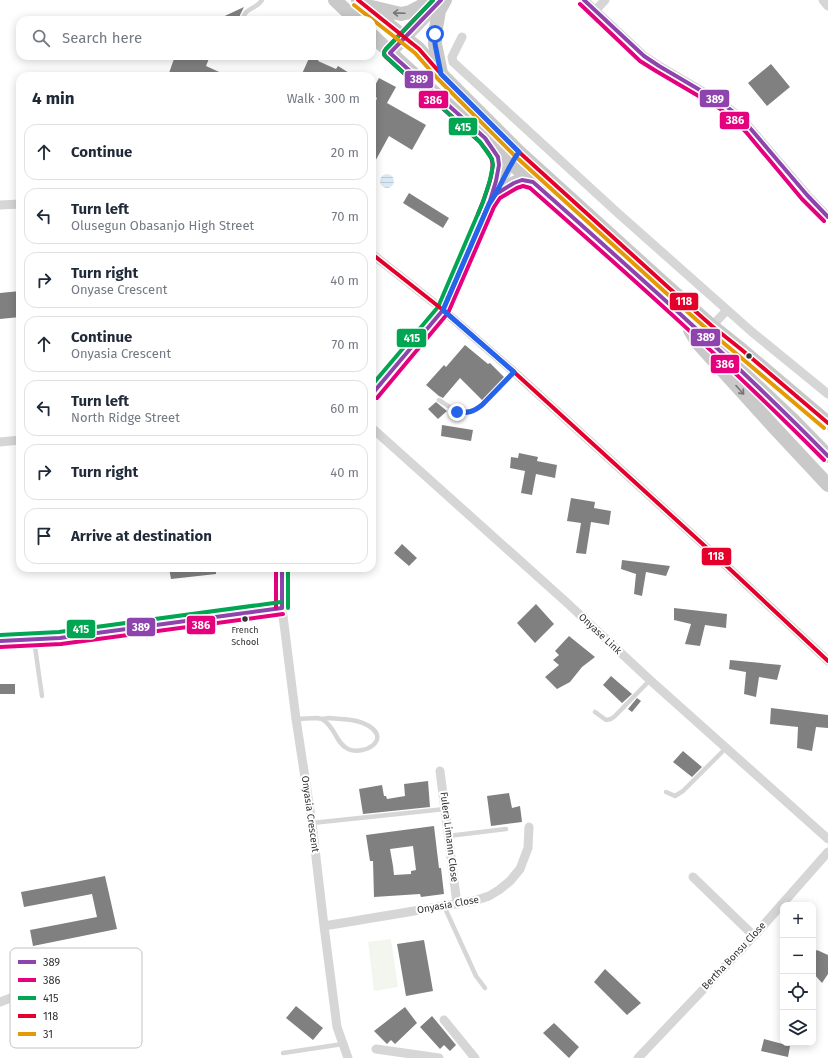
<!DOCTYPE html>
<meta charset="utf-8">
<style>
:root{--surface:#fff;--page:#f2f2f3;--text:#1f2937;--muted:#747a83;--line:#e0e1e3}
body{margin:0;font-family:"Fira Sans",sans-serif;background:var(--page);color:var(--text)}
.controls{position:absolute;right:12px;bottom:12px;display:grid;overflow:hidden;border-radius:8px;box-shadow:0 2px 10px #0003}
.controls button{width:36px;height:36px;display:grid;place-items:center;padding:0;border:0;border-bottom:1px solid var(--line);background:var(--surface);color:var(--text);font:20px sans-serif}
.stop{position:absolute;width:12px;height:12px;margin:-9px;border:3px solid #2563eb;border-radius:50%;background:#fff}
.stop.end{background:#2563eb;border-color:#fff;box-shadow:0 1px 4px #0008}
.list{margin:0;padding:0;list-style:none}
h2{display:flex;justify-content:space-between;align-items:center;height:52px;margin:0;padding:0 16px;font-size:17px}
h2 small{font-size:13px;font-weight:400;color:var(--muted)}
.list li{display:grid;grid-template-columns:26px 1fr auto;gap:12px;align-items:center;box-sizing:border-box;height:56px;margin:0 8px 8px;padding:0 8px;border:1px solid var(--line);border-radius:12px}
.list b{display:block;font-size:15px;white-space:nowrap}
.list p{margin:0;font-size:13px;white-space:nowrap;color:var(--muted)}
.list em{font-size:13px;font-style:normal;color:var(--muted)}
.icon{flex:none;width:22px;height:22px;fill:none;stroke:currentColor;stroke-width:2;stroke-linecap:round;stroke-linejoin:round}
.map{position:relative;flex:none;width:828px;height:1058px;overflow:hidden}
.search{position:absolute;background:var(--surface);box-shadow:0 2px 10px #0003;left:16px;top:16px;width:360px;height:44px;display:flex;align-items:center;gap:10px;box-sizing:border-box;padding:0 14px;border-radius:12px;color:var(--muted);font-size:15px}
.panel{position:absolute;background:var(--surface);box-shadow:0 2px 10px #0003;left:16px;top:72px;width:360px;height:500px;border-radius:12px}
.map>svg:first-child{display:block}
.park{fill:#f2f6ee}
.water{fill:url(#water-rules)}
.building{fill:#808080;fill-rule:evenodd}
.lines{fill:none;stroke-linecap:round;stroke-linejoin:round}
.lane{stroke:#d6d6d6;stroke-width:4.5}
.street{stroke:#d6d6d6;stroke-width:9}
.secondary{stroke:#cfcfcf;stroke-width:13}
.primary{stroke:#c9c9c9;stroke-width:14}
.bus-1-casing{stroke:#fff;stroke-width:7}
.bus-2-casing{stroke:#fff;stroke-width:7}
.bus-3-casing{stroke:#fff;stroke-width:7}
.bus-4-casing{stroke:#fff;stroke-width:7}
.bus-5-casing{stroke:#fff;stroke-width:7}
.bus-1{stroke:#8e44ad;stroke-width:4}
.bus-2{stroke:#e5007d;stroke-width:4}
.bus-3{stroke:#00a651;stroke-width:4}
.bus-4{stroke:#e4002b;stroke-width:4}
.bus-5{stroke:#e39a05;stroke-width:4}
.oneway{stroke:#767676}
.route{stroke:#2563eb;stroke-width:5}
.bus-dot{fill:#323232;stroke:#fff;stroke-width:1.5}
.labels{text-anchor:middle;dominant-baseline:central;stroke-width:4;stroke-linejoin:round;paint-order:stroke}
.bus-label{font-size:9px;fill:#323232;stroke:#fff}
.street-label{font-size:10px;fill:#323232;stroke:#fff}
.key{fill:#fff;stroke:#c2c2c2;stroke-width:1}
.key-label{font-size:11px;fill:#323232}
.line-badge{stroke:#fff;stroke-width:1.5}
.badge-label{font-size:11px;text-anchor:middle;font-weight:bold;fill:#fff}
</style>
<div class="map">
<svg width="828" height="1058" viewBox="0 0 828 1058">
<defs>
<pattern id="water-rules" width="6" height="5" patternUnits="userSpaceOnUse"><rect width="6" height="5" fill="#dbe9f4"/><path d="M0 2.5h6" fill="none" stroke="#bcc8d2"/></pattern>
</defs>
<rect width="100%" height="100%" fill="#fff"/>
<path class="park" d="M391,939l7,48 -24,4 -6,-49z"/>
<path class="water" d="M380 181a7 7 0 1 1 14 0a7 7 0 1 1-14 0Z"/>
<path class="building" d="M244,7l-4,8 -1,5h-23z
M175,56h35l-4,10 22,10h-50l-9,-3z
M310,56h11l-3,5 18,8 2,-3 16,10h-53z
M771,64l19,23 -23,19 -19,-23z
M379,78l17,9 -9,16 39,22 -14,25 -23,-14 -17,31v-57l5,-12 -5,-3v-4z
M409,193l40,25 -6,10 -40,-25z
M20,291v26l-20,2v-26z
M465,345l23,19 2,-1 14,14 -22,23 -22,-22 -17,20 -4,-2 -13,-11 18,-20 2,2z
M436,402l11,9 -9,8 -10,-10z
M442,425l31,5 -2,11 -30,-5z
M519,453l19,4 -1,4 20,4 -2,13 -19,-4 -4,21 -11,-2 4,-22 -15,-3 1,-11 7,1z
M571,498l24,4 -1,6 17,3 -2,14 -18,-3 -5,32 -10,-1 5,-30 -14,-2z
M402,544l15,14 -8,8 -15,-13z
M622,560l48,6 -4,10 -20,-4 -4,24 -8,-2 2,-20 -15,-5z
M169,568h47v6l-45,5z
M536,604l18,20 -19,19 -18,-20z
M674,608l53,6 -1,14 -21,-3 -5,21 -15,-2 6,-20 -17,-4z
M569,636l26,21 -13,10 -12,15 -13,7 -12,-12 14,-12 -6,-5 6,-5 -4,-4z
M730,660l51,5 -4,15 -18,-3 -3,20 -12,-3 2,-22 -17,-3z
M611,676l21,18 -10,9 -19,-18z
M0,684h15v10h-15z
M637,698l4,3 -9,11 -4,-3z
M771,708l57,7v13l-12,-1 -4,24 -15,-3 1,-21 -28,-3z
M683,751l19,16 -10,10 -19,-15z
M428,781l2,26 -67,7 -4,-25 23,-4 2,11h2l1,3 18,-3 -1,-12z
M509,793l3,15 8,-2 2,16 -31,4 -4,-30z
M434,826l5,42h2l3,26 -23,3 -1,-3 -46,3 -1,-36h-3l-4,-26zM413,846l3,24 -5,1v3l-17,1 -1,-9 -3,-17z
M105,876l12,53 -84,17 -3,-16 67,-13 -5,-23 -68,13 -3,-15 54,-10z
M424,940l9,51 -27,5 -9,-52z
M817,950l11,5v19l-6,9 -9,-10v-20z
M605,969l36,34 -14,12 -33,-33z
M296,1006l27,22 -10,12 -27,-22z
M405,1007l12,16 -22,21 -4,-4 -4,4 -13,-13z
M432,1016l24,29 -6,6 -6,-6 -4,4 -20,-22z
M554,1023l25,24 -10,11 -26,-25z
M764,1039l26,7 -2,11 -27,-6z"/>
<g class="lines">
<path class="lane" d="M243,20c1,-13 13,-10 19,-20
M241,57v-1
M439,400c17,11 25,19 43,5l32,-33
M34,640l8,56
M595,712l11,8 5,-1 4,-3 35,-36
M329,718c13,1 29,1 40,8 22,14 -5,30 -21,23 -12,-5 -13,-23 -26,-30z
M296,719l21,-1 5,1
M666,792l9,4 8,-5 43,-43
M312,823l133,-14
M448,836l58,-7
M444,906l32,70 9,12
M283,1053l60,-9"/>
<path class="street" d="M584,0l60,56 15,10 63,37 14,11 14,14 57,67 21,22
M823,0l5,6
M595,11l10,-11
M462,37l-10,20 1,5 167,153 132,117 76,62
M500,186l13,-26
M0,205l20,-1
M372,254l71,56 71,62 204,186 110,103
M712,326l15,-16
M372,394l71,-84 46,-106 3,-4
M372,428l193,173 85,79 178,159
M0,442l20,-2
M282,568v40l14,111 16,104 12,103 13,101 11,31
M0,641l60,-3 222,-30
M440,771l17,133
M693,877l61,59
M324,926l150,-25 15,-5 10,-6 11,-9 10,-12 8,-21 1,-21
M0,1002l42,-16
M444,1020l31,38
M376,1049l63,9
M638,1058l116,-122 74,-84"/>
<path class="secondary" d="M390,53l51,-53"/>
<path class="primary" d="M335,0l21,20
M358,0l61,49 22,25 78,78 150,136 43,38 30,24 86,73
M367,6l34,8 9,-2 23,-12
M372,35c45,44 94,84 139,128l171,152 110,104 36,37
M441,73l-6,-29v-10l4,-23 6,-11
M496,194l18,-11 8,-3 11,2
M489,204c4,-13 14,-35 8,-48 -1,-2 -3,-5 -5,-8
M690,330l7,12 76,84 55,59"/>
<g class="bus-1-casing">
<path id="bus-1" d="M441,0l-51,53 95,85 13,19 1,8 -3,16 -7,23 -5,12
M584,0l60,56 15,10 63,37 14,11 14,14 57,67 21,22
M372,394l71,-84 46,-106 7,-10 18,-11 8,-3 11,2c100,89 201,178 295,274
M282,568v40
M0,641l60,-3 222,-30"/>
</g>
<g class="bus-2-casing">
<path id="bus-2" d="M433,0l-47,49c-3,3 -2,6 0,8l94,85c4,6 11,12 12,19 3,12 -9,41 -14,53
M580,4l60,57 16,10 63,37 13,10 14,14 56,67 22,22
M377,398l71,-85 46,-106 6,-9 17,-10 6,-2 7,2c100,88 200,177 294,272
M276,568v40
M0,647l61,-3 222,-30"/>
</g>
<g class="bus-3-casing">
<path id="bus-3" d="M372,385l66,-78 45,-105 7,-22 3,-15 -1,-6 -12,-17 -96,-87v-3l2,-3 47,-49
M288,568v40
M0,635l59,-3 222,-30"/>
</g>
<g class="bus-4-casing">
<path id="bus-4" d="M358,0l61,49 22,25 78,78 150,136 43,38 30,24 86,73
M372,254l71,56 71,62 204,186 110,103"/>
</g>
<g class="bus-5-casing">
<path id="bus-5" d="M354,5l61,48 22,25 78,78 150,136 43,38 30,25 86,73"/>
</g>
<use href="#bus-1" class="bus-1"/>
<use href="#bus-2" class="bus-2"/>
<use href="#bus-3" class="bus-3"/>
<use href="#bus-4" class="bus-4"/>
<use href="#bus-5" class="bus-5"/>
</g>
<defs><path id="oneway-shaft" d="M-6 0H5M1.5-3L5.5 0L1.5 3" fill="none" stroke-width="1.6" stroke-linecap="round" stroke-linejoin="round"/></defs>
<g class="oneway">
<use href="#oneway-shaft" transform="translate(399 13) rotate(-178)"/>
<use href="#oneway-shaft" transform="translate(740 390) rotate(48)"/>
</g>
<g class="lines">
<path class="route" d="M435,34v10l6,30 78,78c-12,16 -18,35 -30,52l-46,106 71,62 -32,33c-9,7 -13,8 -25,7"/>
</g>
<g class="bus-dot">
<circle cx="749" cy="356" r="3.5"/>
<circle cx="245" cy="619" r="3.5"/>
</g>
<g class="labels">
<g class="bus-label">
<text x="245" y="630">French<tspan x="245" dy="12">School</tspan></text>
</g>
<g class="street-label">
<text transform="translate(600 634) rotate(43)">Onyase Link</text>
<text transform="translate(310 814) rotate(82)">Onyasia Crescent</text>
<text transform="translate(449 837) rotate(83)">Fulera Limann Close</text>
<text transform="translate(448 905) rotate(-10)">Onyasia Close</text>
<text transform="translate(734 956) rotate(-47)">Bertha Bonsu Close</text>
</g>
</g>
<rect x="10" y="948" width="132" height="100" rx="6" class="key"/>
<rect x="18" y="960" width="18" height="4" fill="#8e44ad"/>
<rect x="18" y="978" width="18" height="4" fill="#e5007d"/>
<rect x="18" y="996" width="18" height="4" fill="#00a651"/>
<rect x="18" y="1014" width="18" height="4" fill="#e4002b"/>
<rect x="18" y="1032" width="18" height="4" fill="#e39a05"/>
<g class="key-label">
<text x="43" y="966">389</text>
<text x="43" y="984">386</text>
<text x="43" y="1002">415</text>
<text x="43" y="1020">118</text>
<text x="43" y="1038">31</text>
</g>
<g class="line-badge">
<rect x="404" y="70" width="30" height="19" rx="4" fill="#8e44ad"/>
<rect x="699" y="89" width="31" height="19" rx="4" fill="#8e44ad"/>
<rect x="418" y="90" width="31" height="19" rx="4" fill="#e5007d"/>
<rect x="719" y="111" width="31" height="19" rx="4" fill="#e5007d"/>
<rect x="448" y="117" width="30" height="19" rx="4" fill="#00a651"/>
<rect x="669" y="292" width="30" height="19" rx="4" fill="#e4002b"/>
<rect x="690" y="328" width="31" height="19" rx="4" fill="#8e44ad"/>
<rect x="396" y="328" width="31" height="20" rx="4" fill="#00a651"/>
<rect x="710" y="354" width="30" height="20" rx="4" fill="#e5007d"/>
<rect x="701" y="547" width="31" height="19" rx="4" fill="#e4002b"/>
<rect x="186" y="615" width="30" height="20" rx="4" fill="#e5007d"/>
<rect x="126" y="617" width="30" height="20" rx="4" fill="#8e44ad"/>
<rect x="66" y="619" width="30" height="20" rx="4" fill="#00a651"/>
</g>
<g class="badge-label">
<text x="419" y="83">389</text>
<text x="715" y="103">389</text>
<text x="433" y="104">386</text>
<text x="735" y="124">386</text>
<text x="463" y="131">415</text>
<text x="684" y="305">118</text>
<text x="706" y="341">389</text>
<text x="412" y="342">415</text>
<text x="725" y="368">386</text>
<text x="716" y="560">118</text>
<text x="201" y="629">386</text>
<text x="141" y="631">389</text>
<text x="81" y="633">415</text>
</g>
</svg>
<div class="controls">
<button>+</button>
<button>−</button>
<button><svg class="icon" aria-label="locate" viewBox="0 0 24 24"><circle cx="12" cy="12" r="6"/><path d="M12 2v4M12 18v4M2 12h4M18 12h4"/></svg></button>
<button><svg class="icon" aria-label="layers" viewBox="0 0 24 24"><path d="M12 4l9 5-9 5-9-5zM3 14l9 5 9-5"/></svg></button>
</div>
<div class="stop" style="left:435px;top:34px"></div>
<div class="stop end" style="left:457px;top:412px"></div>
<div class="search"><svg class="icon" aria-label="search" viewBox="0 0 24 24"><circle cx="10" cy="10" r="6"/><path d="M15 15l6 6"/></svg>Search here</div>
<section class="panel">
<h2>4 min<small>Walk · 300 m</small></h2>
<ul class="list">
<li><svg class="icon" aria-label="ahead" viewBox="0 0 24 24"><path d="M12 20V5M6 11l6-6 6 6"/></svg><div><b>Continue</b></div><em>20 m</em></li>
<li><svg class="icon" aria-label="left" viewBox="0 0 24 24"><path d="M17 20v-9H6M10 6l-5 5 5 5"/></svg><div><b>Turn left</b><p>Olusegun Obasanjo High Street</p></div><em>70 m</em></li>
<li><svg class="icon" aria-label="right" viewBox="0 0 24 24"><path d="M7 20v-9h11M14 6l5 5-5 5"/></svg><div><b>Turn right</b><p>Onyase Crescent</p></div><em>40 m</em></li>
<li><svg class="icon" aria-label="ahead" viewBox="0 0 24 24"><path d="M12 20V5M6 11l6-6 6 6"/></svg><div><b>Continue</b><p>Onyasia Crescent</p></div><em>70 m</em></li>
<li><svg class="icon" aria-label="left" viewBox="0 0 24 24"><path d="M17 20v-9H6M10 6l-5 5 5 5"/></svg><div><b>Turn left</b><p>North Ridge Street</p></div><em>60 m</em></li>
<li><svg class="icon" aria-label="right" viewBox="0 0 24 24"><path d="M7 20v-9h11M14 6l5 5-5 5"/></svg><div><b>Turn right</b></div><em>40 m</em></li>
<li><svg class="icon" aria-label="arrive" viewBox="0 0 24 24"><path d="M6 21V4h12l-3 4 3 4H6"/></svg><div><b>Arrive at destination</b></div></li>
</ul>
</section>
</div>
